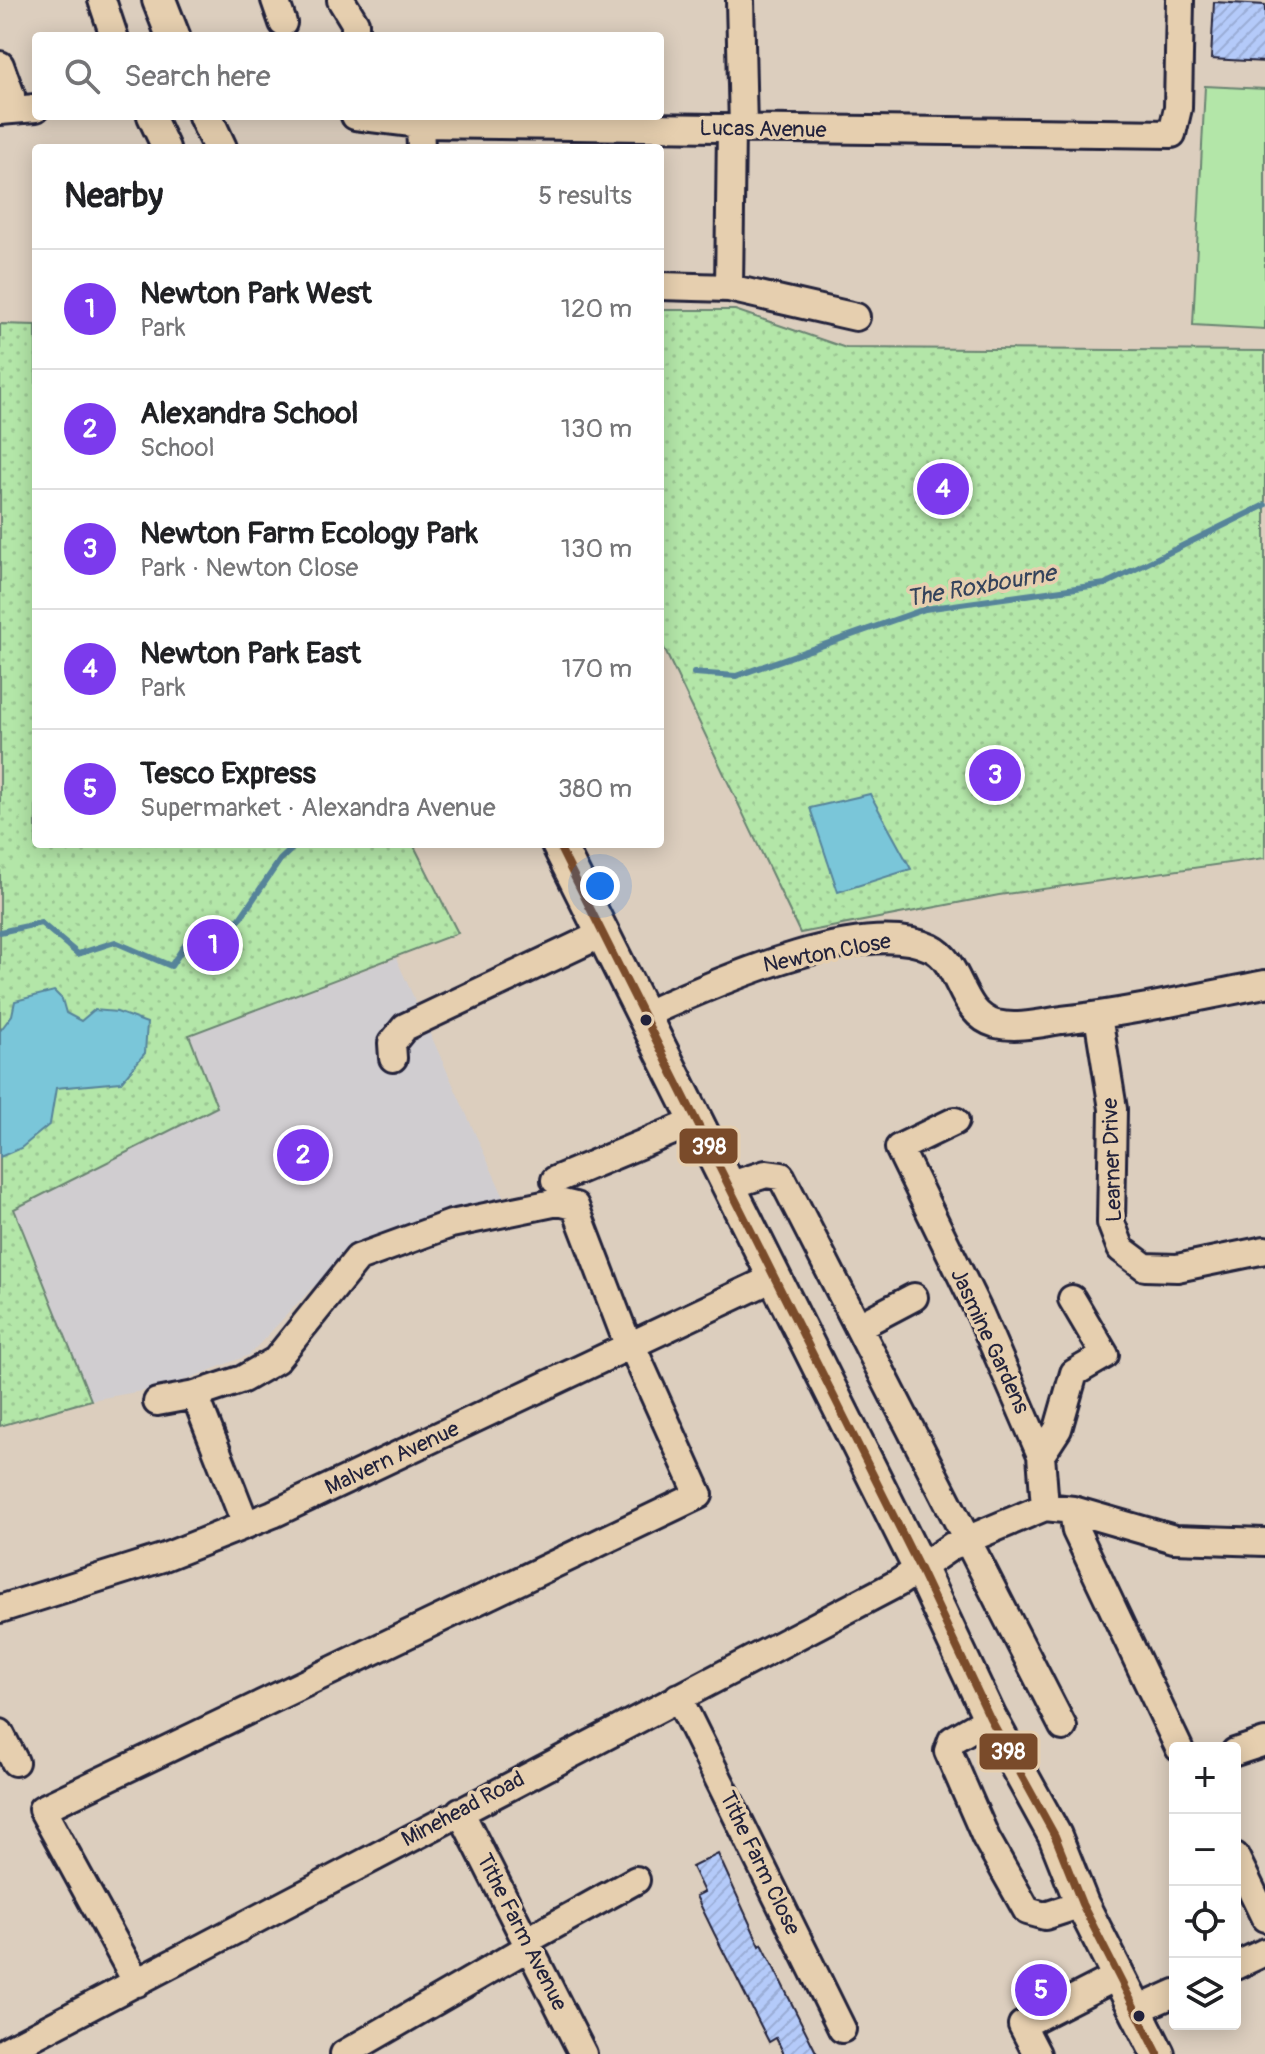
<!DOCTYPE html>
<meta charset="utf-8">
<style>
:root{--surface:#fff;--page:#f2f2f2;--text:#202124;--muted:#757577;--line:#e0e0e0;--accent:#7c3aed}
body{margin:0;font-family:Pangolin,sans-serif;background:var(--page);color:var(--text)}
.controls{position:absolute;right:24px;bottom:24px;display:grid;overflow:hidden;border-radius:8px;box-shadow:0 4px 20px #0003}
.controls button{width:72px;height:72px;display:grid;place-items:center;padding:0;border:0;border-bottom:2px solid var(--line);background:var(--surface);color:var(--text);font:40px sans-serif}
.you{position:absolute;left:600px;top:886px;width:28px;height:28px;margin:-20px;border:6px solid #fff;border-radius:50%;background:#1a73e8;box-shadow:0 0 0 12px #1a73e833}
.badge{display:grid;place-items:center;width:52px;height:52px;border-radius:50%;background:var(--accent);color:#fff;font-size:26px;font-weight:700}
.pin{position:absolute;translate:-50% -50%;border:4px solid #fff;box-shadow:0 2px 8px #0006}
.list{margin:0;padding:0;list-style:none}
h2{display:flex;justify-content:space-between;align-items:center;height:104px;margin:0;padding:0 32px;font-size:34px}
h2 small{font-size:26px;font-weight:400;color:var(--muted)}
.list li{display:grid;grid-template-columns:52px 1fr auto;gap:24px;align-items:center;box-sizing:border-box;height:120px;padding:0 32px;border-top:2px solid var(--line)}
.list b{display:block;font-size:30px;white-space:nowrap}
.list p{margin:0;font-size:26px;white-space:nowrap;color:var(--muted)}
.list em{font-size:26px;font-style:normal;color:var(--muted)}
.icon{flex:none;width:44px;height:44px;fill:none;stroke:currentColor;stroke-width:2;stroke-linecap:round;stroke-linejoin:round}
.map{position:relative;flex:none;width:1265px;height:2054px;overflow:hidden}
.search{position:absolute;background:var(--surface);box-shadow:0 4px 20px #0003;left:32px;top:32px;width:632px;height:88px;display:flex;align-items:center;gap:20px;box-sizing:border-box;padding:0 28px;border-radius:8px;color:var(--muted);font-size:30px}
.panel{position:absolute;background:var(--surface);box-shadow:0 4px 20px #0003;left:32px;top:144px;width:632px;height:704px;border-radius:8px}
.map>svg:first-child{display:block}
.built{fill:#d0cdd0}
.green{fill:url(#green-dots);stroke:#6a8472;stroke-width:2}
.pitch{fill:#b3e6a8;stroke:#6a8472;stroke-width:2}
.water{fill:#7ac6d9;stroke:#57849a;stroke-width:2}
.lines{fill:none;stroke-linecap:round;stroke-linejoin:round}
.stream{stroke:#57849a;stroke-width:6}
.building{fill:url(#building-hatch);stroke:#22223b;stroke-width:2}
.minor-casing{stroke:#22223b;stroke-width:32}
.major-casing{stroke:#22223b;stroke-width:38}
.minor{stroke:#e6cfaf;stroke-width:26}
.major{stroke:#e6cfaf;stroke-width:32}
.bus-1-casing{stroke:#e6cfaf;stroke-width:14}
.bus-1{stroke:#7a4b2a;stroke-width:8}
.bus-dot{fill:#22223b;stroke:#e6cfaf;stroke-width:3}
.labels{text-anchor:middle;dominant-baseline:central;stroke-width:7;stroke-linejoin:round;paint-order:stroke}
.street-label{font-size:22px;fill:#22223b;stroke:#e6cfaf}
.water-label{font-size:24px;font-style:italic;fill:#34435b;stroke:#e6cfaf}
.line-badge{stroke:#e6cfaf;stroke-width:3}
.badge-label{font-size:22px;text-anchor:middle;font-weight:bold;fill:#fff}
</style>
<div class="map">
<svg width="1265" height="2054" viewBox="0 0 1265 2054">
<defs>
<pattern id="green-dots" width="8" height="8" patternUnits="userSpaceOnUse" patternTransform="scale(2)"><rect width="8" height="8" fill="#b3e6a8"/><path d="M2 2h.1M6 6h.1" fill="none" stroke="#9ac592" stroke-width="1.8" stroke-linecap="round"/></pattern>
<pattern id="building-hatch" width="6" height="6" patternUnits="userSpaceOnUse" patternTransform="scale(2)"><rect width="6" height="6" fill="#b4caf9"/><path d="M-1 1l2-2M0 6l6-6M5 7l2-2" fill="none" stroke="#9aadd6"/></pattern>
</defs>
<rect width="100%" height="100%" fill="#dccebe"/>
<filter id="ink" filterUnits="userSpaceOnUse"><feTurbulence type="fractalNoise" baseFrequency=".0125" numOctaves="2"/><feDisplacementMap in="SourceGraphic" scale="16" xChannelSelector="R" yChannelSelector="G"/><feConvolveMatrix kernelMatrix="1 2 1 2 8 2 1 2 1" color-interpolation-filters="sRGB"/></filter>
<g filter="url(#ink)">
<path class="built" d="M396,958l110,244 -193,85 -64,68 -79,31 -79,14 -77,-191 202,-102 -27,-72z"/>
<path class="green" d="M660,310h75l111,38 419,3v507l-266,37 -199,38 -140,-293z
M0,324l36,1v519h377l45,89 -269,102 28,72 -203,102 77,191 -91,26z"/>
<path class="pitch" d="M1205,86l60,3v240l-72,-4z"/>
<path class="water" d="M870,794l41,75 -73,23 -28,-84z
M54,991l8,8 4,14 15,8 13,-11 23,2 30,11 -2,30 -24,29 -65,6 -6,36 -29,24 -21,9v-126l12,-16 3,-14z"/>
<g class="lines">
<path class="stream" d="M694,673l42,3 189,-67 180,-25 160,-79
M0,932l41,-9 37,31 37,-12 56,24 24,-36 44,-10 41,-60 17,-16"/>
</g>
<path class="building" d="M1214,2l51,3v57l-54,-3z
M718,1854l42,92 2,-2 55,110h-33l-8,-16 -7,4 -55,-109 -18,-37 8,-4 -12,-25z"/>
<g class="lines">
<g class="minor-casing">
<path id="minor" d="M102,0l12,36
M275,0l8,23
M341,0l14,23v13
M740,0l3,128
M0,65l11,30v15
M0,111l36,-3
M151,116l15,32
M355,116l65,8 752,10 6,-26 2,-108
M420,124l1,24
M660,286l69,2 127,29
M729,288l2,-160
M643,1015c67,-29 218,-100 288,-67 31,15 28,66 65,76 21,5 45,-1 66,-4 68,-8 136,-23 203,-36
M1098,1016l15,93 -2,114 10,26 24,18 32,1 88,-18
M393,1058l-1,-15 13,-16 197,-93
M955,1121l-56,27 81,166 61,141 4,52
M555,1180l142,-59
M728,1186l38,-12 15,2 282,551
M861,1325l53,-28
M195,1395l51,130
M157,1402l38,-7 48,-16 33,-19 82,-102 93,-34 107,-22 17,4 54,141
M1041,1455l17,-26 16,-56 31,-18 -33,-56
M1073,1510l3,21 103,217
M0,1609l162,-51 111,-44 500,-236
M678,1697l164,332
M990,1718l-38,22 -4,11 38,87 41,73 18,5 37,-12
M0,1733l15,29
M1235,1752l30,-10
M460,1811l123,243
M1235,1856l30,62
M526,1941l110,-61
M1235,1966l30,-14
M137,1983l-95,-174 657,-314 -67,-149
M1137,2010l38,-17
M7,2050l891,-467 54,-37 93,-39 28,3 101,29 91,3
M344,2054l185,-107
M1037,2054l-15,-29 98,-50"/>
</g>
<g class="major-casing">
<path id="major" d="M159,0l14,36
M205,116l15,32
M558,844l362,725 70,149 65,118 27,68 76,150"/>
</g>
<use href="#minor" class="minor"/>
<use href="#major" class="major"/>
<g class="bus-1-casing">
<path id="bus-1" d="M558,844l362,725 70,149 65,118 27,68 76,150"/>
</g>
<use href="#bus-1" class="bus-1"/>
</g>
</g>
<g class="bus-dot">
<circle cx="646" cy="1020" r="7"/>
<circle cx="1139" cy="2016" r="7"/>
</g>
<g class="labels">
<g class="street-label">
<text transform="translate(763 129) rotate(1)">Lucas Avenue</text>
<text transform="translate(827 953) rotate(-11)">Newton Close</text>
<text transform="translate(1112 1160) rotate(-92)">Learner Drive</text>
<text transform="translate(990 1341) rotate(65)">Jasmine Gardens</text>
<text transform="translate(392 1458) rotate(-25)">Malvern Avenue</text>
<text transform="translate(463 1809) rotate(-28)">Minehead Road</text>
<text transform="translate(760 1863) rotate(64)">Tithe Farm Close</text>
<text transform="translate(522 1932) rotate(63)">Tithe Farm Avenue</text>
</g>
<g class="water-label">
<text transform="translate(981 586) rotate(-10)">The Roxbourne</text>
</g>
</g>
<g class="line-badge">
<rect x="678" y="1127" width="61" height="38" rx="8" fill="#7a4b2a"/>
<rect x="978" y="1732" width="61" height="39" rx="8" fill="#7a4b2a"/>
</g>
<g class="badge-label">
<text x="709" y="1154">398</text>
<text x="1008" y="1759">398</text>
</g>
</svg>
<div class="controls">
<button>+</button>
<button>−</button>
<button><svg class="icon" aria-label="locate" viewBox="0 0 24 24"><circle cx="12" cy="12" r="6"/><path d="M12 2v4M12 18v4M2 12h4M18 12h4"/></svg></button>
<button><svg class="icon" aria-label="layers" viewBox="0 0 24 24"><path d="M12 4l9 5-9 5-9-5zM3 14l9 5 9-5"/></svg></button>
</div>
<div class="you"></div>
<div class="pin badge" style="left:213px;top:945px">1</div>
<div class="pin badge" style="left:303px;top:1155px">2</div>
<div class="pin badge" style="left:995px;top:775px">3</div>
<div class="pin badge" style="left:943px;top:489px">4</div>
<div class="pin badge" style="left:1041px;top:1990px">5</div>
<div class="search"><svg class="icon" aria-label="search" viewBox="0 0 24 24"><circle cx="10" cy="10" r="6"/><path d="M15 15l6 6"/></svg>Search here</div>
<section class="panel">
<h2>Nearby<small>5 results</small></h2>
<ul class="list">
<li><span class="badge">1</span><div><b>Newton Park West</b><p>Park</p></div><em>120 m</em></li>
<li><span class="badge">2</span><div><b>Alexandra School</b><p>School</p></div><em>130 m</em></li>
<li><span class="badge">3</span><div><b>Newton Farm Ecology Park</b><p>Park · Newton Close</p></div><em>130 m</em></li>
<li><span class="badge">4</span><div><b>Newton Park East</b><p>Park</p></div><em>170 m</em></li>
<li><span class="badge">5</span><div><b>Tesco Express</b><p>Supermarket · Alexandra Avenue</p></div><em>380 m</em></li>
</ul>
</section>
</div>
